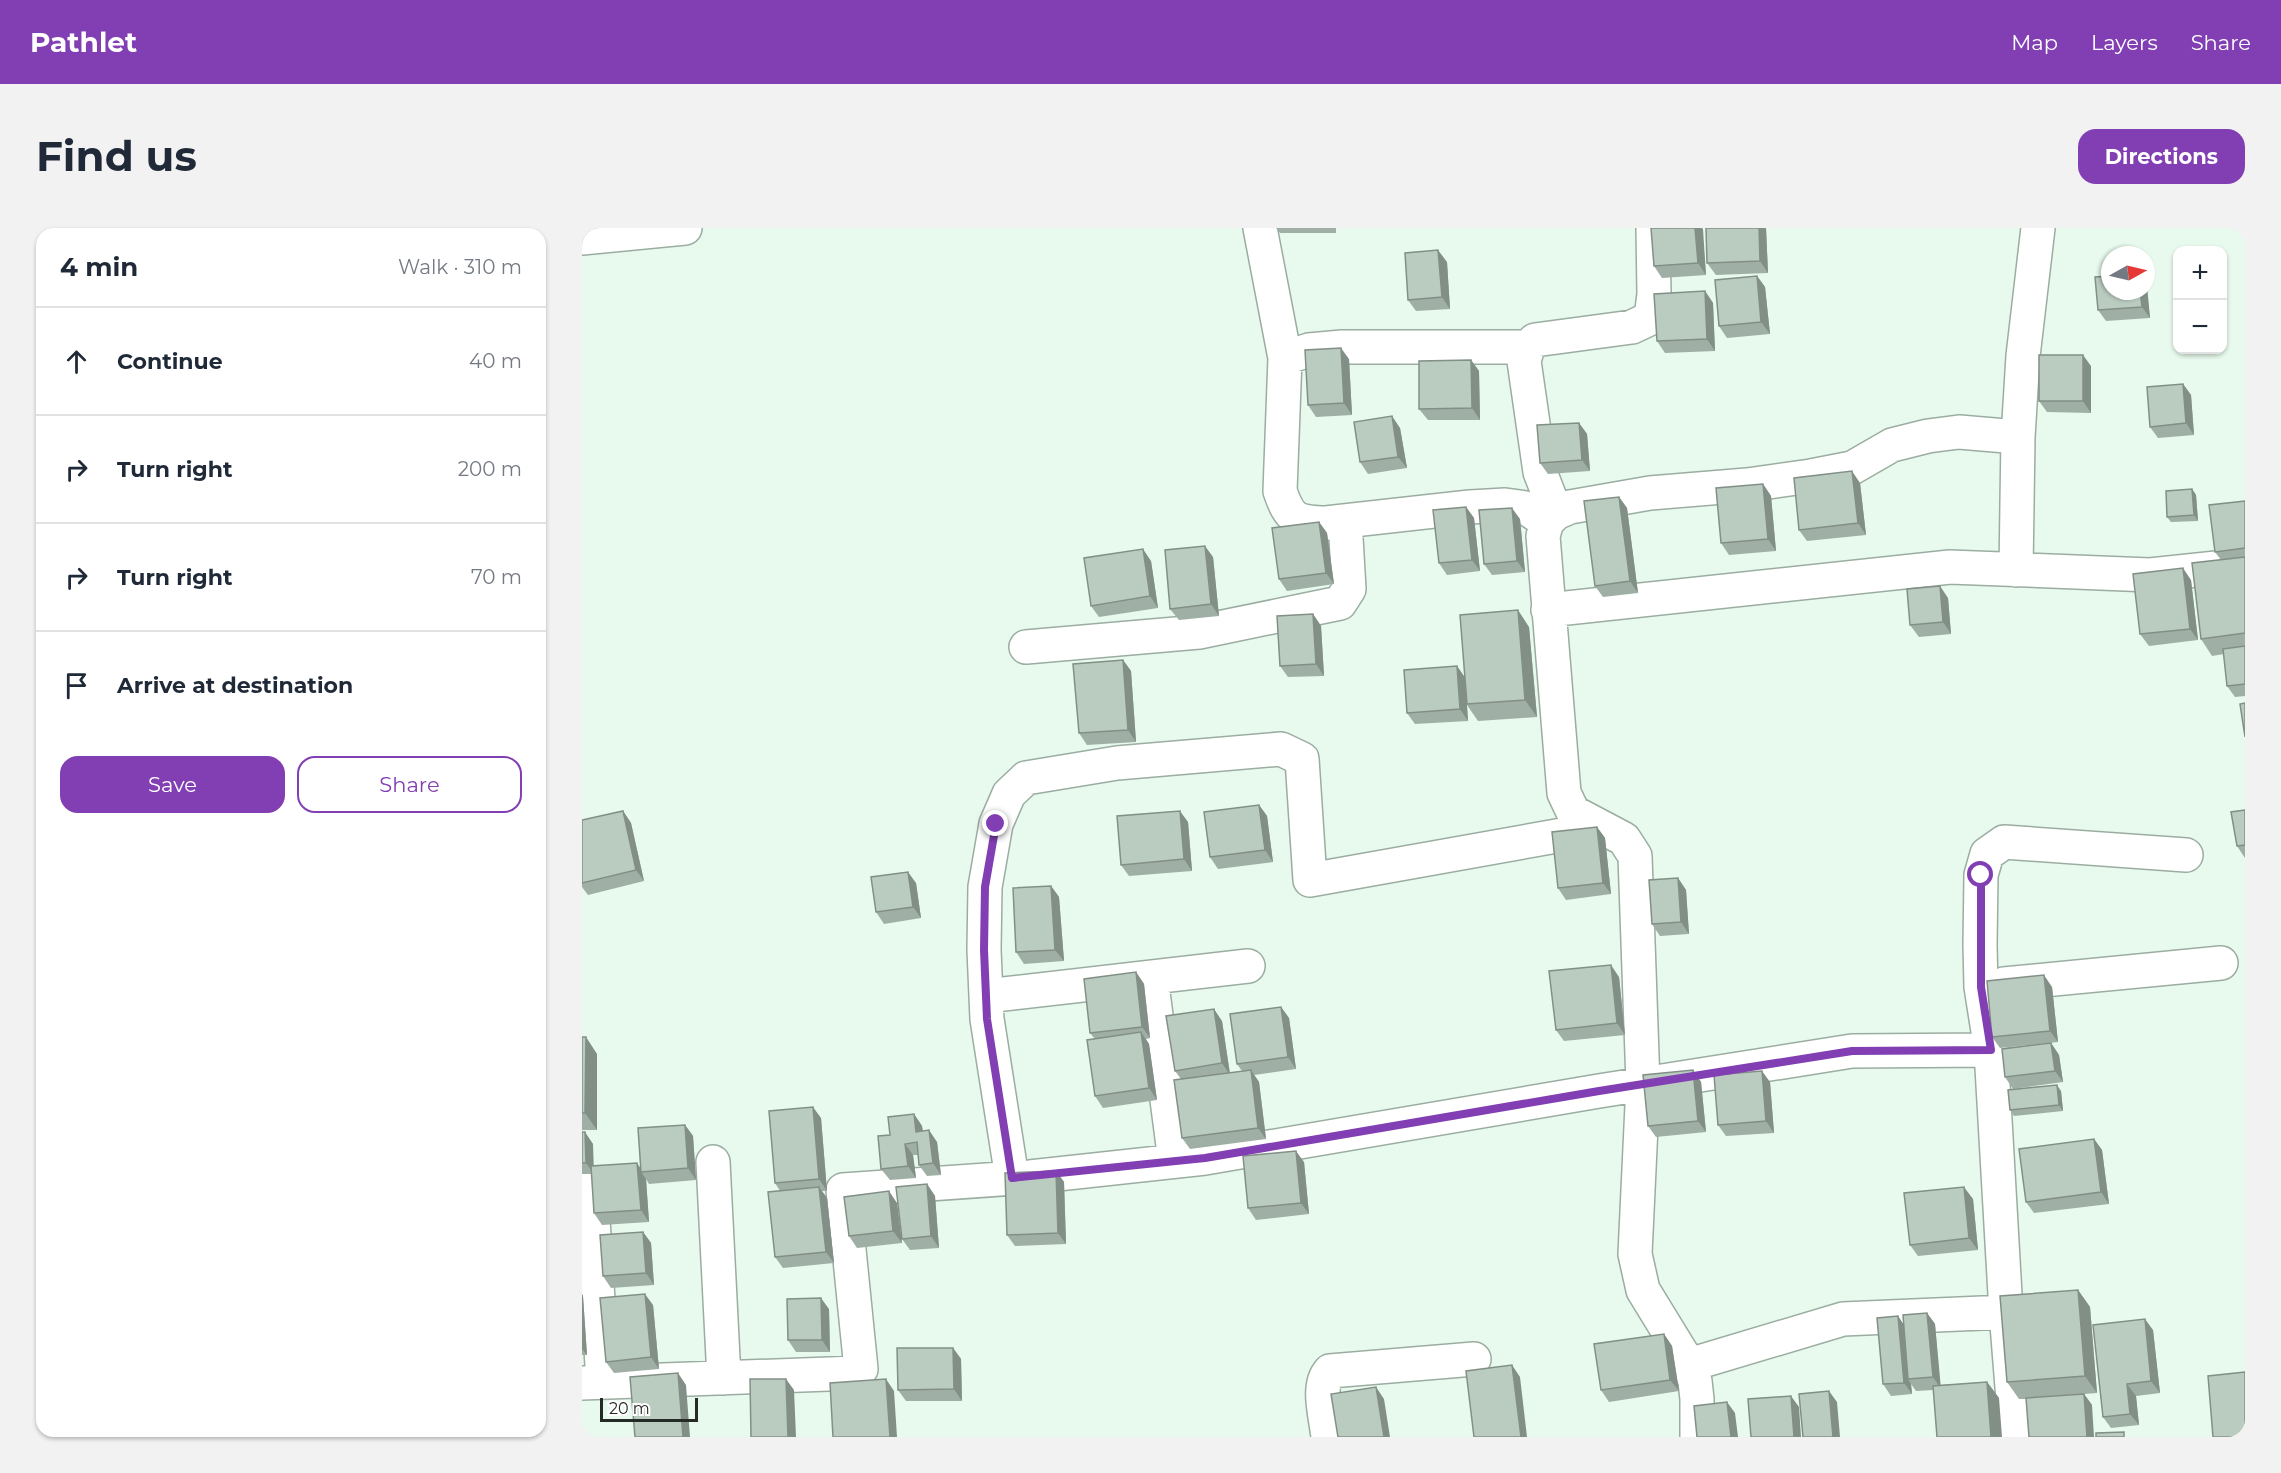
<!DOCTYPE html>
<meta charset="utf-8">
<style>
:root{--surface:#fff;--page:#f2f2f3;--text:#1f2937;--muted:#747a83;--line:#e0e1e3;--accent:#813fb3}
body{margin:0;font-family:Montserrat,sans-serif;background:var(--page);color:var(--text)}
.controls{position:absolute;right:18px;top:18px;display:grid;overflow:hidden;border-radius:12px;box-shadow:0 2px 4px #0004}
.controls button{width:54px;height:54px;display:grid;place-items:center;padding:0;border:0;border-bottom:2px solid var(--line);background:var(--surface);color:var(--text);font:30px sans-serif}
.compass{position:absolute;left:1519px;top:18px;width:54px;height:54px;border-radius:50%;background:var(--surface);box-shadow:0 2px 4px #0004;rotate:82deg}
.scale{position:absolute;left:18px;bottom:15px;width:98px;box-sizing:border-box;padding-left:6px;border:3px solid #252c27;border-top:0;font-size:16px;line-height:21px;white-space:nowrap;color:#252c27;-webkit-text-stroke:4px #fff;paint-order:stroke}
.stop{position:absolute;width:18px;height:18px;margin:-14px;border:4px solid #813fb3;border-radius:50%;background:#fff}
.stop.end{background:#813fb3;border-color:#fff;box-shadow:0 2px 6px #0008}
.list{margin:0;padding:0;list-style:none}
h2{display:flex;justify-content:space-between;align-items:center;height:78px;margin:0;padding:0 24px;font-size:26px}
h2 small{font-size:20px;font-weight:400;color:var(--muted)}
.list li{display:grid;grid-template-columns:39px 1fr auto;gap:18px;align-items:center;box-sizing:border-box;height:108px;padding:0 24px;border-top:2px solid var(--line)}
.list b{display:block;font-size:22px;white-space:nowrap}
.list em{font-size:20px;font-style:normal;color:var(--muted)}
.actions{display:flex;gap:12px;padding:18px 24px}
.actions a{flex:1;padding:14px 0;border:2px solid var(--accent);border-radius:18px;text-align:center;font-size:21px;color:var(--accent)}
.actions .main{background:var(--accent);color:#fff}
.icon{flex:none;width:33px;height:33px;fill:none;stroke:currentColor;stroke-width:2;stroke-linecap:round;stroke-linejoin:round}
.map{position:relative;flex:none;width:1663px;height:1209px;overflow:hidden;border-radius:18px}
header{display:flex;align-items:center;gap:36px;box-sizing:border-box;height:84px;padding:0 30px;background:var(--accent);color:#fff}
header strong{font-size:28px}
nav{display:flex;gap:33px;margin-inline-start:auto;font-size:21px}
.intro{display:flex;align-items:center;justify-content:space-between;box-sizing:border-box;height:144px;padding:0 36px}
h1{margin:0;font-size:42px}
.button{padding:15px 27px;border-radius:18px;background:var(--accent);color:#fff;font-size:21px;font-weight:700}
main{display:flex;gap:36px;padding:0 36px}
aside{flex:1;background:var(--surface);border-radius:18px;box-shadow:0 2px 4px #0004}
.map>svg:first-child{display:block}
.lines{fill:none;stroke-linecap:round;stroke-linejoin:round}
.street-casing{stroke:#9bada1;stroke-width:36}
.street{stroke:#fff;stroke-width:33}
.wall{fill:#a0afa5}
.shaded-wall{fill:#828f86}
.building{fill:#baccc0;stroke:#828f86;stroke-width:1.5}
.route{stroke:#813fb3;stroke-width:8}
</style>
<header>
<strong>Pathlet</strong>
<nav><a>Map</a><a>Layers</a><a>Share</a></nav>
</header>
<div class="intro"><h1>Find us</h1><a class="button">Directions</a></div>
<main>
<aside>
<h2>4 min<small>Walk · 310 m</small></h2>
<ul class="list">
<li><svg class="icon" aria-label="ahead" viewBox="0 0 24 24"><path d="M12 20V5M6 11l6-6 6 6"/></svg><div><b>Continue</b></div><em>40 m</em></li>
<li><svg class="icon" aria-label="right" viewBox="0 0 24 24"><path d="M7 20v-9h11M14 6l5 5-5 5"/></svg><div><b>Turn right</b></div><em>200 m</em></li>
<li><svg class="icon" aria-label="right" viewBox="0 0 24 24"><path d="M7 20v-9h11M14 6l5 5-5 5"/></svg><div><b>Turn right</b></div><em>70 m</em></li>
<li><svg class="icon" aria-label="arrive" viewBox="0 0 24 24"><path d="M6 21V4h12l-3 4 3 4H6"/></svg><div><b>Arrive at destination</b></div></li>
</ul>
<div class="actions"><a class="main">Save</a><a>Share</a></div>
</aside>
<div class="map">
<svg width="1663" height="1209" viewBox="0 0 1663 1209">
<rect width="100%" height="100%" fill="#e7faed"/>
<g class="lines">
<g class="street-casing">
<path id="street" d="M678,0l25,130
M0,10l103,-10
M946,119h-186l-33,3 -24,8 -5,133c10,29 16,31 46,32l144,-16 35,-2 21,3 21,14
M974,285l-16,-41 -16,-111 4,-14 7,-7 97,-13 19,-9 3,-24 -1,-66
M1434,342l2,-133 5,-81 15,-128
M966,382l402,-43 200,8 95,-10
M444,419l173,-15 141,-29 9,-14 -4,-68
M569,749l24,184
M1422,756l217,-21
M404,768l262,-30
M131,934l11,216
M430,950l-25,-159 -3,-69 1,-63 11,-63 13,-30 17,-16 91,-15 164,-14 21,10 8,121 286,-51
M9,958l12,196
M1107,1137l154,-46 163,-7
M0,1155l274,-10 5,-4 -18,-179 187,-13 175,-19 394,-67 253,-40 139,-1
M746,1209c-2,-20 -12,-51 2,-66l144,-12
M1115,1209v-38l-2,-18 -6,-16 -46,-75 -8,-36 8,-170 -8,-228 -11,-17 -51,-27 -9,-19 -21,-257 4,-14 9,-9 14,-6 80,-14 97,-8 64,-9 41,-8 40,-23 36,-9 31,-4 59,5
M1434,1209l-10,-125 -15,-262 -10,-63 -1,-42 1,-70 6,-21 17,-12 182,13"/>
</g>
<use href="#street" class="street"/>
</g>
<path class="wall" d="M694,0h60v5h-56z
M1069,0h51l4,47 -44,3 -8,-12z
M1184,0l2,45 -52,2 -9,-12z
M865,34l3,47 -34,2 -8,-11z
M1175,48l8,11 5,47 -43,4 -8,-12z
M1564,56l4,34 -44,3 -8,-11 48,-19z
M1123,63l8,12 2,48 -50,2 -8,-12z
M767,131l3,56 -36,2 -8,-12z
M889,132l8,11 1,49h-52l-9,-11z
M1509,138v47l-44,-1 -8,-11z
M1601,156l8,11 3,40 -36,3 -8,-11z
M997,195l8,11 3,37 -42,3 -8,-11z
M818,200l7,40 -39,6 -8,-12z
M1278,255l6,52 -59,6 -8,-11z
M1181,256l8,12 5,55 -47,4 -8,-12z
M1610,261l4,6 2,26 -27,1 -4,-5z
M1037,269l8,11 11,85 -35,4 -8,-11z
M1663,273v195l-10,1 -8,-11 -3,-32 -12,2 -11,-17 20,-79 -6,-8z
M884,279l8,11 6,53 -33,4 -8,-12z
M938,291l5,53 -33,3 -8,-11z
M737,294l8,11 7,51 -47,7 -8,-12z
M631,329l6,59 -40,4 -9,-11z
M569,333l7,47 -59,9 -8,-11z
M1609,352l7,60 -49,6 -9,-12z
M1366,370l3,36 -32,3 -9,-12z
M731,386l8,12 3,50 -36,1 -8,-11z
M947,399l8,90 -59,4 -11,-16 1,16 -53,3 -8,-11 50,-47 7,10z
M541,432l8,11 5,71 -49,3 -8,-12z
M677,577l8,11 6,46 -55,7 -8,-12z
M1663,582v48l-8,-12z
M41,583l8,12 13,58 -56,14 -6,-8v-67z
M606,594l4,49 -63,5 -8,-11z
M1015,599l8,11 6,56 -45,6 -8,-12z
M1096,650l8,12 3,44 -29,2 -8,-12z
M334,655l5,35 -37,6 -8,-12z
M469,658l8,11 5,64 -40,3 -8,-12z
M554,744l8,12 6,54 -4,1 3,5 8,56 -54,8 -8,-12v-57l-5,-6z
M1037,749l6,58 -61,6 -8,-11z
M1470,759l6,55 -58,6 -8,-11z
M699,779l8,11 7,51 -42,6 5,7 7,57 -76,10 -8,-11 -1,-59 -6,-8 47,-50 8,52 12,-2 -5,-7z
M0,809l15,17v76h-15z
M1469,815l8,12 4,27 -50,7 -8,-12z
M1111,842l8,12 5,50 -50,5 -8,-11z
M1188,854l4,51 -48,3 -8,-11z
M1479,863l2,20 -49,5 -4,-6z
M332,886l8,12 1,5 14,11 4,33 -14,1 -8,-11 -1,-10h-5l3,23 -26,2 -9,-11z
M239,890l6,73h-5l5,7 7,65 -51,5 -8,-11 5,-66 -5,-8z
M103,897l8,11 3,44 -47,4 -3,-5 3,43 -47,3 -8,-12 -2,-39h-10v-42l11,12v22l47,1z
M1512,911l8,11 7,54 -75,9 -8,-11z
M722,934l5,52 -53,6 -8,-12z
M474,943l8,11 2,62 -51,2 -8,-11z
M345,956l8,12 4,52 -29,2 -8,-11z
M1391,971l5,51 -60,6 -8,-11z
M315,975l5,40 -45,5 -8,-12z
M61,1004l8,11 3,42 -43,3 -8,-12z
M1496,1062l12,17 7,86 -13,1 8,11 -66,-6h-7l-12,-17z
M0,1066l1,2 4,59h-5z
M71,1077l6,64 -45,4 -8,-11z
M247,1081l1,43h-34l-8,-12z
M1345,1085l8,11 5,61 47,-3 12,16 -66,-8 -17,1 -5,-7 1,10 -21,2 -8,-12 15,-68 5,8z
M1571,1102l7,63 -24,3 3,29 -28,3 -8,-11z
M1082,1106l8,12 7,45 -70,11 -8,-12z
M371,1120l8,11 1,42h-56l-8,-11z"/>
<path class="shaded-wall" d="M1113,0h7l1,1 3,46 -8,-12z
M1177,0h7l2,45 -8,-12z
M856,22l9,12 3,47 -8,-12z
M1175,48l8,11 5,47 -9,-12z
M1564,56l1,1 3,33 -8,-11 -2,-16h6z
M1123,63l8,12 2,48 -8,-12z
M759,120l8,11 3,56 -8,-12z
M1501,127l8,11v47l-8,-12z
M889,132l8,11 1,49 -8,-12z
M1601,156l8,11 3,40 -8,-12z
M810,188l8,12 7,40 -9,-11z
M997,195l8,11 3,37 -8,-11z
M1270,243l8,12 6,52 -8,-12z
M1181,256l8,12 5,55 -8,-12z
M1610,261l4,6 2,26 -4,-6z
M1037,269l8,11 11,85 -8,-12z
M884,279l8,11 6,53 -8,-11z
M930,280l8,11 5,53 -8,-11z
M737,294l8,11 7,51 -8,-11z
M623,318l8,11 6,59 -8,-12z
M561,321l8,12 7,47 -8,-12z
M1601,340l8,12 7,60 -8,-11z
M1358,358l8,12 3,36 -8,-12z
M936,382l11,17 8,90 -12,-17z
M731,386l8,12 3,50 -8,-12z
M541,432l8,11 5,71 -8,-12z
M875,438l8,12 3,43 -8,-12z
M677,577l8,11 6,46 -8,-12z
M41,583l8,12 13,58 -8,-11z
M598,583l8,11 4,49 -8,-12z
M1015,599l8,11 6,56 -8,-11z
M326,644l8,11 5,35 -8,-11z
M1096,650l8,12 3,44 -8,-12z
M469,658l8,11 5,64 -9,-11z
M1029,737l8,12 6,58 -8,-12z
M554,744l8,12 6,54 -8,-11z
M1462,747l8,12 6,55 -8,-11z
M699,779l8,11 7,51 -8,-12z
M632,781l8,12 8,54 -8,-12z
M559,804l8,12 8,56 -8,-12z
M4,809l11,17v76l-12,-17z
M1469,815l8,12 4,27 -8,-11z
M669,842l8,12 7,57 -8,-11z
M1111,842l8,12 5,50 -8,-11z
M1180,843l8,11 4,51 -8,-12z
M1475,857l4,6 2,20 -4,-6z
M231,879l8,11 6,73 -8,-12z
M332,886l8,12 2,17 -8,-11z
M103,897l8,11 3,44 -8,-12z
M347,902l8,12 4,33 -8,-12z
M3,904l8,12 1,30 -8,-11z
M1512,911l8,11 7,54 -8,-12z
M323,916l8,11 3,23 -8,-12z
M714,923l8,11 5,52 -8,-11z
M55,935l6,9h-2l5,7 3,43 -8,-12z
M474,943l8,11 2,62 -8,-11z
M345,956l8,12 4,52 -8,-12z
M237,959l8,11 7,65 -8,-11z
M1382,959l9,12 5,51 -9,-12z
M307,963l8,12 5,40 -9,-12z
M61,1004l8,11 3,42 -8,-12z
M1496,1062l12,17 7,86 -12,-17z
M0,1066l1,2 4,59 -5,-6z
M63,1066l8,11 6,64 -8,-12z
M239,1070l8,11 1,43 -8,-12z
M1345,1085l8,11 6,65 -8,-12z
M1316,1088l8,12 2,51 3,5 1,10 -8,-11z
M1563,1091l8,11 7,63 -9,-12z
M1082,1106l8,12 7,45 -9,-11z
M371,1120l8,11 1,42 -8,-12z
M930,1137l8,12 7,60h-6z
M96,1145l8,12 4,52h-7z
M204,1151l8,11 2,47h-8z
M304,1151l8,12 3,46h-7z
M1405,1154l12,16 3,39h-11z
M1545,1156l9,12 3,29 -9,-11z
M794,1159l8,12 6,38h-6z
M1247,1163l8,11 3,35h-7z
M1502,1166l8,11 2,32h-7z
M1209,1168l8,11 2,30h-7z
M1145,1174l8,11 3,24h-7z"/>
<path class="building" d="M1069,0h44l3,35 -44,3z
M1124,0h53l1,33 -53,2z
M856,22l4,47 -34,3 -3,-47z
M1175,48l4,46 -42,4 -4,-46z
M1528,48v15h30l2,16 -44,3 -3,-33z
M1123,63l2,48 -50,2 -3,-47z
M759,120l3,55 -36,2 -3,-55z
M1457,127h44v46h-44z
M889,132l1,48 -53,1v-48z
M1601,156l3,39 -36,4 -3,-40z
M810,188l6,41 -38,5 -6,-40z
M997,195l3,37 -42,3 -3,-38z
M1270,243l6,52 -59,7 -5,-52z
M1181,256l5,55 -47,4 -5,-55z
M1610,261l2,26 -27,2 -1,-26z
M1037,269l11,84 -35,5 -11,-85z
M1663,273v47l-30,4 -6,-47z
M884,279l6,53 -33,3 -6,-53z
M930,280l5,53 -33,3 -5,-54z
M737,294l7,51 -47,6 -7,-51z
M623,318l6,58 -41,5 -5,-59z
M561,321l7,47 -59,10 -7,-48z
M1663,329v76l-44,6 -9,-76z
M1601,340l7,61 -50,5 -7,-60z
M1358,358l3,36 -33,3 -3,-36z
M936,382l7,90 -58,4 -7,-89z
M731,386l3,50 -36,2 -3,-50z
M1663,418v38l-18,2 -4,-37z
M541,432l5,70 -49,3 -6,-69z
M875,438l3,43 -53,4 -3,-43z
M1663,475v34l-5,-33z
M677,577l6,45 -55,7 -6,-45z
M1663,582v35l-8,1 -6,-34z
M41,583l13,59 -54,13v-63z
M598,583l4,48 -63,6 -4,-49z
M1015,599l6,56 -45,5 -6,-56z
M326,644l5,35 -37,5 -5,-35z
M1096,650l3,44 -29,2 -3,-44z
M469,658l4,64 -39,2 -3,-64z
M1029,737l6,58 -61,7 -7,-59z
M554,744l6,55 -52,6 -6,-54z
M1462,747l6,56 -58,6 -5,-56z
M699,779l7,50 -51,7 -7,-50z
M632,781l8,54 -47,8 -9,-55z
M559,804l8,56 -54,8 -8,-56z
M0,809h4l-1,76h-3z
M1469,815l4,28 -50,6 -3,-28z
M669,842l7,58 -76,10 -8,-58z
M1111,842l5,51 -50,5 -5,-51z
M1180,843l4,50 -48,4 -4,-50z
M1475,857l2,20 -49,5 -2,-20z
M231,879l6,72 -44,4 -6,-72z
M332,886l2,18 13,-2 4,33 -14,2 -2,-23 -12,2 3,22 -27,3 -3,-33 12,-1 -2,-18z
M103,897l3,43 -47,4 -3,-44z
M0,904h3l1,31h-4z
M1512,911l7,53 -75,10 -7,-53z
M714,923l5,52 -53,5 -5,-52z
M55,935l4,47 -47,3 -3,-47z
M474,943l2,62 -51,2 -2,-62z
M345,956l4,52 -29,3 -6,-52z
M237,959l7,65 -51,5 -7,-65z
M1382,959l5,51 -59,7 -6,-52z
M307,963l4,40 -44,5 -5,-39z
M61,1004l3,41 -43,3 -3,-41z
M1496,1062l7,86 -78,6 -7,-86z
M63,1066l6,63 -45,5 -6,-64z
M239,1070l1,42h-34l-1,-41z
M1345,1085l6,64 -25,2 -5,-64z
M1316,1088l6,67 -21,1 -6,-66z
M1563,1091l6,62 -24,3 3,30 -27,3 -10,-92z
M1082,1106l6,46 -69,10 -7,-46z
M315,1120h56l1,41 -56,1z
M930,1137l9,72h-47l-8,-66z
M1663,1144v65h-32l-5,-61z
M96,1145l5,64h-48l-5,-60z
M168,1151h36l2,58h-37z
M304,1151l4,58h-57l-3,-54z
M1405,1154l4,55h-54l-4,-51z
M794,1159l8,50h-46l-7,-43z
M1247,1163l4,46h-30l-4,-43z
M1502,1166l3,43h-58l-3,-39z
M1209,1168l3,41h-43l-3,-38z
M1145,1174l4,35h-34l-3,-31z
M1542,1204v5h-28v-4z"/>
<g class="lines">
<path class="route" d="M414,596l-11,63 -1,63 3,69 25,159 193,-20 394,-67 253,-40 139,-1 -10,-63v-112"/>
</g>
</svg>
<div class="controls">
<button>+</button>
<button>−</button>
</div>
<svg class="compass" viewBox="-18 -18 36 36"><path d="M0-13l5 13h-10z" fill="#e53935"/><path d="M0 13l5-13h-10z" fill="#747a83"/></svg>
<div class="scale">20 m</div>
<div class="stop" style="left:1399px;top:647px"></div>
<div class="stop end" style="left:414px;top:596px"></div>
</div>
</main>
